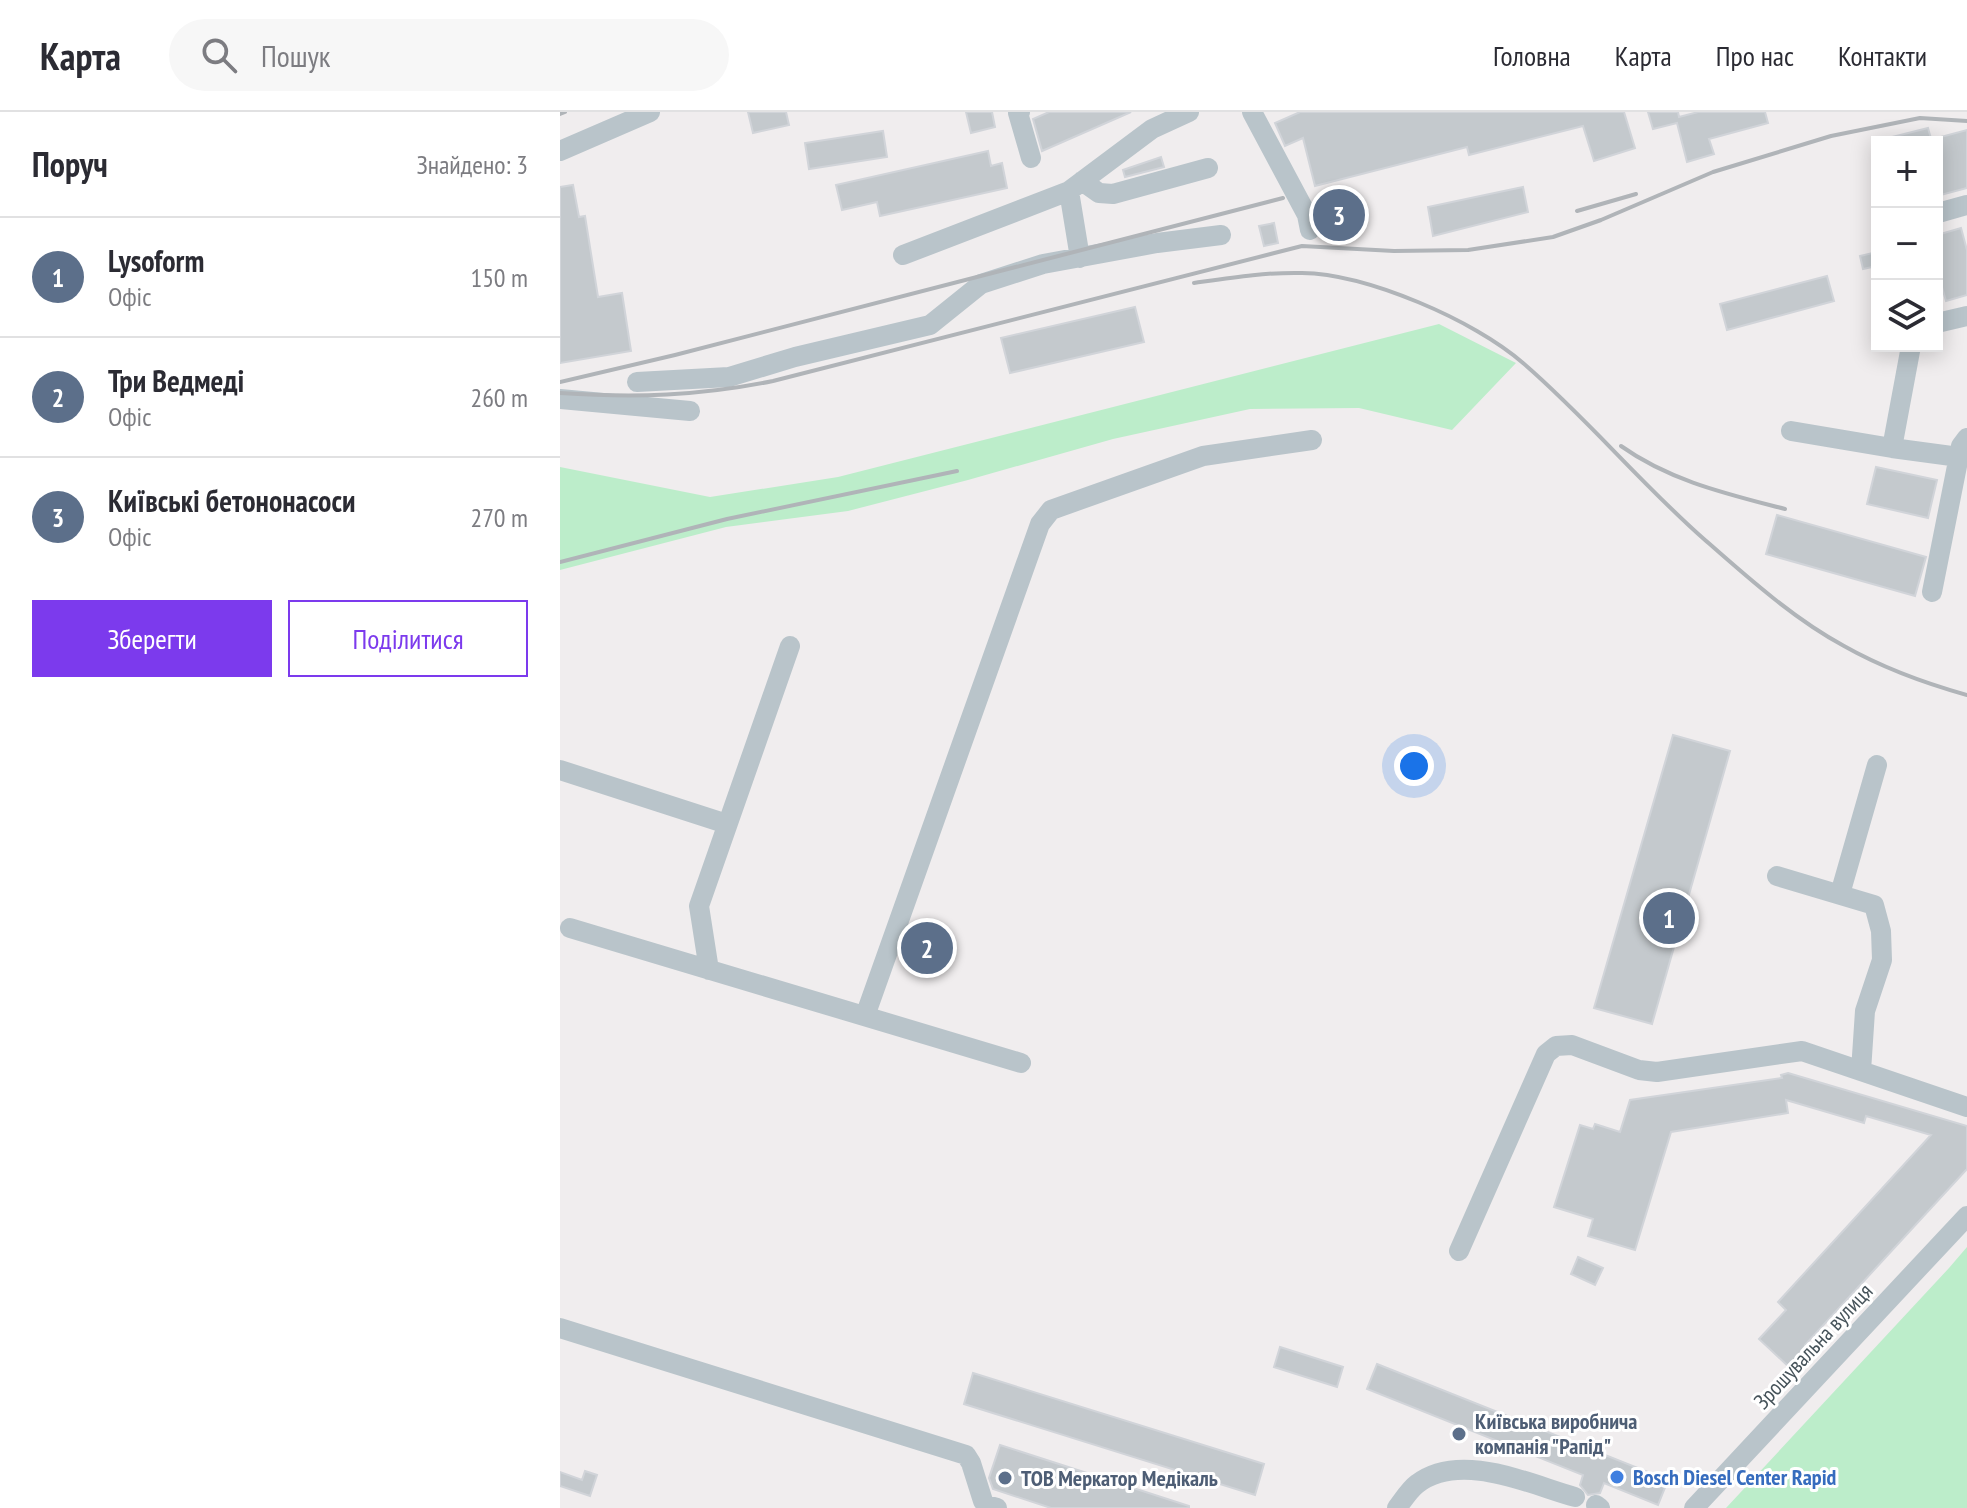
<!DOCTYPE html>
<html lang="uk">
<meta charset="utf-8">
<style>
:root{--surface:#fff;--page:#f7f7f7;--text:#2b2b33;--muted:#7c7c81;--line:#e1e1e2;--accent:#7c3aed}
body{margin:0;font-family:"PT Sans Narrow",sans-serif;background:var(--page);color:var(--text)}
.controls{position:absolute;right:24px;top:24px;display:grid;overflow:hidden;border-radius:0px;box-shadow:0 4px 20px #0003}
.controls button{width:72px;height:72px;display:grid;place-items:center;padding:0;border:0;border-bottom:2px solid var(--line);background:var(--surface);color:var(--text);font:40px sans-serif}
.you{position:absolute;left:854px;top:654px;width:28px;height:28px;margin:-20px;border:6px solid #fff;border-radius:50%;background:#1a73e8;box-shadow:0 0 0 12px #1a73e833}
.badge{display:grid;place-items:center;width:52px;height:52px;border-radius:50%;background:var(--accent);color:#fff;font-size:26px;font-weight:700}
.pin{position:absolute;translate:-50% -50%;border:4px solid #fff;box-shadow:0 2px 8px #0006}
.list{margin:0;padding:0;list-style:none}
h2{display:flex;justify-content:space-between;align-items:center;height:104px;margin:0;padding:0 32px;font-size:34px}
h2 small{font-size:26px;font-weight:400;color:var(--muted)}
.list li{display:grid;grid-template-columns:52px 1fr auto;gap:24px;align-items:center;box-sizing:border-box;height:120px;padding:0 32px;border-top:2px solid var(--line)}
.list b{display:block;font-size:30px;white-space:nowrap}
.list p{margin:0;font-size:26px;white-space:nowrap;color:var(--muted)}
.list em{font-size:26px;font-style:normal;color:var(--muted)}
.actions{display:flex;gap:16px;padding:24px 32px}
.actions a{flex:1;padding:18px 0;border:2px solid var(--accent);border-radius:0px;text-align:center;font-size:28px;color:var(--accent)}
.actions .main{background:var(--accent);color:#fff}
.icon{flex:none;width:44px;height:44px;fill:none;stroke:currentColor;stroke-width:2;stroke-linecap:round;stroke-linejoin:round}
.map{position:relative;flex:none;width:1407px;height:1396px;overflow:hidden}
header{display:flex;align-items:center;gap:48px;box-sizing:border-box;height:112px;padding:0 40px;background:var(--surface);border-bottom:2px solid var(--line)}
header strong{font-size:38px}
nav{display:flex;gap:44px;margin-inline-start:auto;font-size:28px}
.search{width:560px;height:72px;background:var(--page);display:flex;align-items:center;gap:20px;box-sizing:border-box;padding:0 28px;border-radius:44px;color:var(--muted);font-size:30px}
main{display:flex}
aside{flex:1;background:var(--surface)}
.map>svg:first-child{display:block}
.green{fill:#bcedca}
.building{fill:#c4c9cd;stroke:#d1d4d9;stroke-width:2}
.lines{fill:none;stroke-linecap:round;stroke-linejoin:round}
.minor{stroke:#b9c4ca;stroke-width:20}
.rail{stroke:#b0b4b8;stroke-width:4}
.service-dot{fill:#5c6f8a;stroke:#fff;stroke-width:3}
.shop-dot{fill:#3f7fe0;stroke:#fff;stroke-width:3}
.labels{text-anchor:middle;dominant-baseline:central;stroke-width:6;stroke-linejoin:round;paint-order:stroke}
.street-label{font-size:22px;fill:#46535a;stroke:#fff}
.service-label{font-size:22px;font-weight:bold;fill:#4e5e75;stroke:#fff;text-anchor:start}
.shop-label{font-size:22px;font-weight:bold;fill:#366cbe;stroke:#fff;text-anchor:start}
</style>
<header>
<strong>Карта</strong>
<div class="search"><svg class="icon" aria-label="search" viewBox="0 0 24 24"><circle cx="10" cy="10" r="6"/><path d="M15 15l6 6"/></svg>Пошук</div>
<nav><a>Головна</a><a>Карта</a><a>Про нас</a><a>Контакти</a></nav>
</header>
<main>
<aside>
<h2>Поруч<small>Знайдено: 3</small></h2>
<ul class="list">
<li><span class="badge" style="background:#5c6f8a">1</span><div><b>Lysoform</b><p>Офіс</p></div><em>150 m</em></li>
<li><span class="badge" style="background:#5c6f8a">2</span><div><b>Три Ведмеді</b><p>Офіс</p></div><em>260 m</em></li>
<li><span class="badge" style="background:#5c6f8a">3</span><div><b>Київські бетононасоси</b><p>Офіс</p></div><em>270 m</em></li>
</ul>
<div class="actions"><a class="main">Зберегти</a><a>Поділитися</a></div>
</aside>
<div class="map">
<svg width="1407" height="1396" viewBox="0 0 1407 1396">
<rect width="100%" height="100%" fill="#f0edee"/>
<path class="green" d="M879,212l77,39 -64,67 -93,-22 -109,1 -137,30 -145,41 -120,31 -122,16 -166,43v-103l150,30 128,-20z
M1407,1135v261h-241l223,-240z"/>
<path class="building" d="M188,0h38l3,13 -36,8z
M406,0h26l3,15 -24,6z
M489,0h82l-89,39 -9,-32z
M740,0h324l11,36 -41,13 -11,-35 -114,29 -2,-8 -152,39 -12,-48 -18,8 -10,-23z
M1088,0h30l1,5 19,-5h67l3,11 -59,16 5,15 -27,8 -10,-39 -24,6z
M1368,16l4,14h-44v-4z
M1407,18v58l-30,8v-58z
M323,19l4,26 -78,12 -4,-26z
M428,39l3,15 11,-3 5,25 -127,28 -3,-14 -35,8 -6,-25z
M601,45l3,10 -39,10 -2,-7z
M13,73l6,32 6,-1 13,81 24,-4 9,58 -71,12v-176z
M963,75l5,25 -95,24 -5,-29z
M793,101l3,21 -25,4 -3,-21z
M714,111l4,20 -14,3 -5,-20z
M1401,116l6,22v45l-21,6 -9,-31v-35z
M1317,140v14l-14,3 -3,-13z
M1267,164l7,25 -107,29 -7,-26z
M575,195l9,35 -134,31 -9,-35z
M1316,355l61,13 -9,38 -61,-14z
M1217,403l149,42 -11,39 -149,-42z
M1113,623l57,16 -78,273 -58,-16z
M1228,961l179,53v43l-162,176 2,2 -18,20 -30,-28 27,-29 -8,-8 153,-167 -65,-19 -2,7 -78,-23 2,13 -117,19 -36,118 -47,-14 5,-17 -39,-12 26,-82 13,4 2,-5 25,8 10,-32 152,-22 -1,-3z
M1018,1145l25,11 -8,17 -24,-11z
M720,1235l63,20 -6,20 -63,-20z
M817,1252l291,116 -10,25 -54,-22 -4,10 -12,2 -8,-10 3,-10 -216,-86z
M413,1261l291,91 -9,31 -291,-91z
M440,1333l189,61v2h-138l-58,-19 -4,-11z
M25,1359l12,4 -7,21 -30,-10v-14l22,8z"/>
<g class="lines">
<path class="minor" d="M460,0l-2,1 13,45
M692,0l55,103 3,15
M0,39l90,-39
M522,69l17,12 14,1 95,-26
M509,79l11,67
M1378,101l29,-8
M343,143l166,-64 83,-62 37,-17
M1377,211l30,-7
M77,270l92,-5 66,-20 135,-32 51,-41 62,-20 114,-21 64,-8
M0,287l130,12
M1231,319l101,17 67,9
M1332,336l19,-102
M1372,480l29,-146 6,-8
M0,658l167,54
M1217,764l97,29 7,26 1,29 -17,51 -4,60
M1280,782l37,-129
M10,816l451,135
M149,858l-10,-64 91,-260
M305,904l175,-492 11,-14 152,-54 109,-16
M899,1139l87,-197 10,-8 16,-1 67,25 18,2 145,-21 165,56
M0,1216l406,127 5,8 12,38 3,4 11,3
M1036,1393l4,3
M837,1396c6,-8 13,-19 20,-24 43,-33 112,0 158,13
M1134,1396l273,-292"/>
<path class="rail" d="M0,2l5,-2
M1017,99l59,-17
M634,171c35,-5 72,-11 108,-10 65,1 172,47 221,90 64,55 118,121 182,177 42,37 89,79 139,106 39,22 80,37 123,49
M0,270l115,-27 608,-157
M0,281c75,5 139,3 213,-12l529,-135 92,5 74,-1 85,-13 48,-17 112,-48 118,-36 89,-18 47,3
M1061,334c49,35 107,48 164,63
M0,450l167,-43 230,-48"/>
</g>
<g class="service-dot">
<circle cx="899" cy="1322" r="8"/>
<circle cx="445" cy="1366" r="8"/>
</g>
<circle class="shop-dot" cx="1057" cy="1365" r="8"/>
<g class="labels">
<g class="street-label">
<text transform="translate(1253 1234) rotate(-47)">Зрошувальна вулиця</text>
</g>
<g class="service-label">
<text x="915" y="1309">Київська виробнича<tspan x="915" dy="25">компанія "Рапід"</tspan></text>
<text x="461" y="1366">ТОВ Меркатор Медікаль</text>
</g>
<g class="shop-label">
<text x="1073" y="1365">Bosch Diesel Center Rapid</text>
</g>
</g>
</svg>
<div class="controls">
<button>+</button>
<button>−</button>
<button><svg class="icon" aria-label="layers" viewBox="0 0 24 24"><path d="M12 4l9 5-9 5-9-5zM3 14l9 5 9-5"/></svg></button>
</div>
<div class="you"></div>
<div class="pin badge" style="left:1109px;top:806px;background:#5c6f8a">1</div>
<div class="pin badge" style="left:367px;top:836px;background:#5c6f8a">2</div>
<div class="pin badge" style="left:779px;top:103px;background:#5c6f8a">3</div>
</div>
</main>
